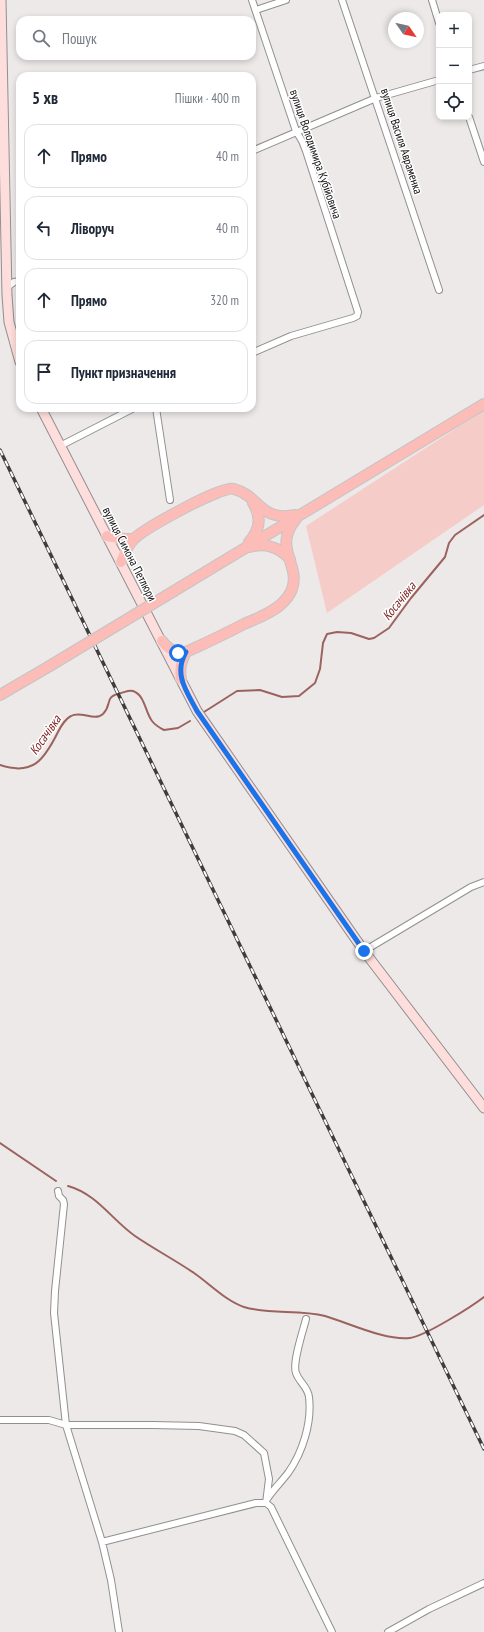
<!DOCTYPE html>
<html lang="uk">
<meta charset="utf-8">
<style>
:root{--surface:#fff;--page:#f2f2f3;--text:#1f2937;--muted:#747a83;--line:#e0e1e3}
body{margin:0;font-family:"PT Sans Narrow",sans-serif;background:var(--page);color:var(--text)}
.controls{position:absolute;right:12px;top:12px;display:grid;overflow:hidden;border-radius:8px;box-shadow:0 2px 6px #0003}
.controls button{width:36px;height:36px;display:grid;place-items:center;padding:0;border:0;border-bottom:1px solid var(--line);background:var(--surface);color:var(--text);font:20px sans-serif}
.compass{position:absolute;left:388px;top:12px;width:36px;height:36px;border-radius:50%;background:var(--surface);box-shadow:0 2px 6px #0003;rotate:124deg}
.stop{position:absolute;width:12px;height:12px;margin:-9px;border:3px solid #1a73e8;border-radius:50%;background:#fff}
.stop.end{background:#1a73e8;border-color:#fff;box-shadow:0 1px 4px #0008}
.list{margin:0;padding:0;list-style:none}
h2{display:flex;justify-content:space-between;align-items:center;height:52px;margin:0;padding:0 16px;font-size:17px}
h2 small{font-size:13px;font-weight:400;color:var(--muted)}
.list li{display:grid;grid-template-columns:26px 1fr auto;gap:12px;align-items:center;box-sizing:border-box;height:64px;margin:0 8px 8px;padding:0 8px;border:1px solid var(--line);border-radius:12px}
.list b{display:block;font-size:15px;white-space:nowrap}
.list em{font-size:13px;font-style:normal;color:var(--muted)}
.icon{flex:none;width:22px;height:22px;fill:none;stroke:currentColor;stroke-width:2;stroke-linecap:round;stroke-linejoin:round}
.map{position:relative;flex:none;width:484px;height:1632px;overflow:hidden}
.search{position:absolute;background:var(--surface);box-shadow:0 2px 6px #0003;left:16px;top:16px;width:240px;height:44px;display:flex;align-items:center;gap:10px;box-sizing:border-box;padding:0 14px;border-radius:12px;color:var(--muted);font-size:15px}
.panel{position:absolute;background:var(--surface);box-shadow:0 2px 6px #0003;left:16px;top:72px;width:240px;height:340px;border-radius:12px}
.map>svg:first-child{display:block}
.green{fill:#f6ccc8}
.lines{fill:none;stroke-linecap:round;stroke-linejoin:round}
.stream{stroke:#9b635e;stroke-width:2}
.street-casing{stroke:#928f8f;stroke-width:8}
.secondary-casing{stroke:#928f8f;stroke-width:11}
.primary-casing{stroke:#c5c5c5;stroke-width:12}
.street{stroke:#fff;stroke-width:6}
.secondary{stroke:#fededc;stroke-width:9}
.primary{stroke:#fcbcb8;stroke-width:10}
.rail-casing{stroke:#3e3c3c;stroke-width:3.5}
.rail{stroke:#fff;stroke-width:2;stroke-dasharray:6;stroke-linecap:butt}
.primary-bridge-casing{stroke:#c5c5c5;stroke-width:12;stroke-linecap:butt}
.primary-bridge{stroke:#fcbcb8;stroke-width:10}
.route{stroke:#1a73e8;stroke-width:5}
.labels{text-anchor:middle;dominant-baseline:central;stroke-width:3;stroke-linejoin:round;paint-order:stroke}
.street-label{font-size:12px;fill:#0e0d0d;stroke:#fff}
.water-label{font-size:13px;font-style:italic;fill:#7e2021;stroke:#fff}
</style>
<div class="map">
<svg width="484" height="1632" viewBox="0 0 484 1632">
<rect width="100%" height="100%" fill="#ede9e9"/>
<path class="green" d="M484,410v95l-157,108 -21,-87z"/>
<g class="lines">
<path class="stream" d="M204,712l33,-21 23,-1 22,7 17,-1 16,-13 5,-14 3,-26 4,-9 10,-2 14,1 18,6 5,-1 15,-10 22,-30 34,-41 4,-14 6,-8 29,-20
M0,765c33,11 44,-5 58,-33 3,-6 7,-13 13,-16 10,-6 23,6 32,-2 10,-10 0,-17 18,-21 4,-1 8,-3 12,-2 12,4 12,21 19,30 3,4 8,7 12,9l14,-2 12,-7
M0,1143l56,38
M68,1186c29,8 44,34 67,50 19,13 40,24 59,37 16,11 32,28 50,34 26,8 55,2 81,9 24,7 61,25 85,22 15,-2 61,-31 74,-41"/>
<g class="street-casing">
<path id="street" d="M342,0l97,290
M432,0l7,23
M256,10l30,-10
M469,70l15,-4
M469,117l15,45
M252,151l124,-53 63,-18
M6,288l8,-6 6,-1
M252,353l39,-17 62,-18 4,-2 1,-4 -52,-161 -4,-10 -6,-10 -44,-131
M156,408l14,92
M60,446l74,-38
M364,951l107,-64 13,-5
M58,1191l1,5 4,4 1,4 -9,87 -1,22 12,112h87l46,1 36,5 9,4 20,18 5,26 -3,24
M0,1420h49l17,5 36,117
M267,1499c6,-9 14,-17 21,-26 15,-21 24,-51 21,-76 -1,-10 -10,-15 -13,-24 -4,-10 7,-42 10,-54
M119,1632l-8,-52 -9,-38 154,-39h10l5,4 61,125
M388,1632l41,-23 55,-26"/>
</g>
<g class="secondary-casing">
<path id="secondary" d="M1,0l6,295 2,27 11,40
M41,408l156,303 167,240 120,157"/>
</g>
<g class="primary-casing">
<path id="primary" d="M107,536l17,3h10
M249,542c11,-12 13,-25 4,-39
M249,547c16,-4 29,-1 41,12
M121,562c3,-8 7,-18 14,-24 11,-10 87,-53 99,-49 26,7 26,33 61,26
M174,591l310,-187
M162,641c7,9 13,12 24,11 20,-9 39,-18 58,-28 12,-5 25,-10 35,-18 6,-5 11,-11 13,-17 9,-24 -20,-42 4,-70
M181,679c-2,-10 0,-18 5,-27
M0,695l48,-28"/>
</g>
<use href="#street" class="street"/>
<use href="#secondary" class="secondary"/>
<use href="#primary" class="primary"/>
<g class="rail-casing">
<path id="rail" d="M0,450l484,999"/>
</g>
<use href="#rail" class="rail"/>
<g class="primary-bridge-casing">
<path id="primary-bridge" d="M48,667l126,-76"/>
</g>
<use href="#primary-bridge" class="primary-bridge"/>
</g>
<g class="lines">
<path class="route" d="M178,653l8,-1c-13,22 1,40 11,59l167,240"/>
</g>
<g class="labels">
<g class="street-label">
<text transform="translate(402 141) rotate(72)">вулиця Василя Авраменка</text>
<text transform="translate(316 154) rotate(71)">вулиця Володимира Кубійовича</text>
<text transform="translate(130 554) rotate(63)">вулиця Симона Петлюри</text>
</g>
<g class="water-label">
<text transform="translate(399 601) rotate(-51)">Косачівка</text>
<text transform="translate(45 735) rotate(-55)">Косачівка</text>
</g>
</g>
</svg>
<div class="controls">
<button>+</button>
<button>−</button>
<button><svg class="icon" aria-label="locate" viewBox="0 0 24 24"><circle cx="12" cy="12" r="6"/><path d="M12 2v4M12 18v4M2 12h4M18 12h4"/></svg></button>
</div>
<svg class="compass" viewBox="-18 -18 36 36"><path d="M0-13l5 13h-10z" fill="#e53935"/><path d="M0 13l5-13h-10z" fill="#747a83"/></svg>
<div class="stop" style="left:178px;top:653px"></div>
<div class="stop end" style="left:364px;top:951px"></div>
<div class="search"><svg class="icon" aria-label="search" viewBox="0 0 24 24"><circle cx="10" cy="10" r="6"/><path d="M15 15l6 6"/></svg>Пошук</div>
<section class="panel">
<h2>5 хв<small>Пішки · 400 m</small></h2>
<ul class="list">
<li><svg class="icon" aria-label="ahead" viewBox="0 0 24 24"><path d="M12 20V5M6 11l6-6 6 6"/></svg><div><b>Прямо</b></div><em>40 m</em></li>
<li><svg class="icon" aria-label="left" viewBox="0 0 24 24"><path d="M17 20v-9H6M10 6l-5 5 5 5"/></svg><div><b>Ліворуч</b></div><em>40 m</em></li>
<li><svg class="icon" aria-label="ahead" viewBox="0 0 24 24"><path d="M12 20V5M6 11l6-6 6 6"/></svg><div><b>Прямо</b></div><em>320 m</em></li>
<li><svg class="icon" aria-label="arrive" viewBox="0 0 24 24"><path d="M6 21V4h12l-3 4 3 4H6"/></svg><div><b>Пункт призначення</b></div></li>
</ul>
</section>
</div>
